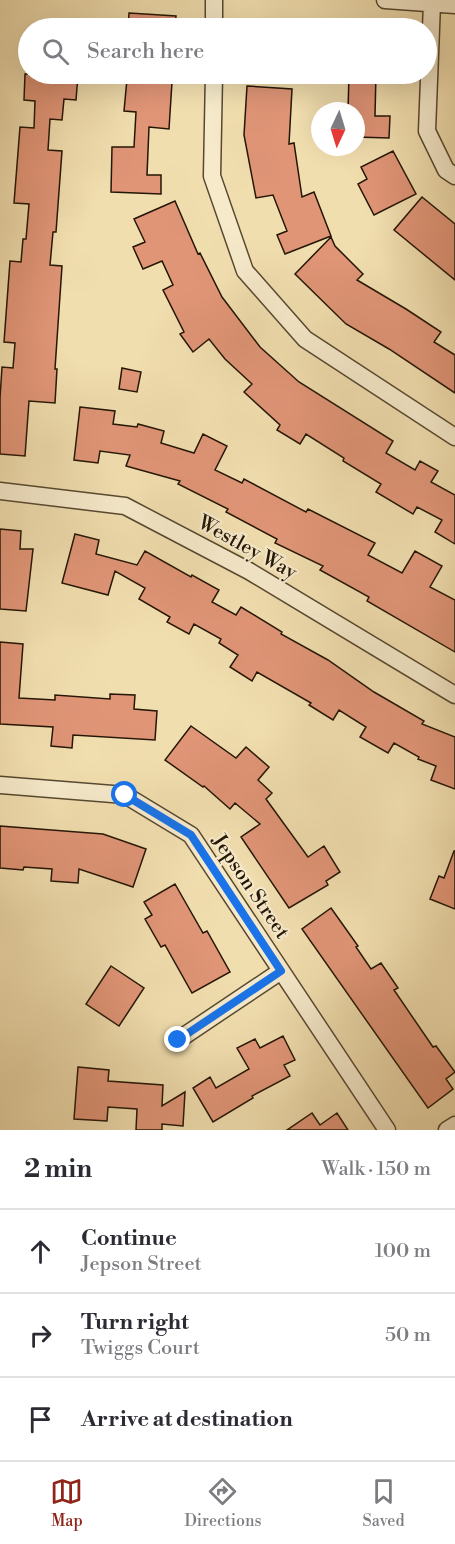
<!DOCTYPE html>
<meta charset="utf-8">
<style>
:root{--surface:#fff;--page:#f7f7f7;--text:#2b2b33;--muted:#7c7c81;--line:#e1e1e2;--accent:#8f2418}
body{margin:0;font-family:"Libre Bodoni",serif;background:var(--page);color:var(--text)}
.compass{position:absolute;left:311px;top:102px;width:54px;height:54px;border-radius:50%;background:var(--surface);box-shadow:0 6px 24px #0002;rotate:184deg}
.stop{position:absolute;width:18px;height:18px;margin:-14px;border:4px solid #1a73e8;border-radius:50%;background:#fff}
.stop.end{background:#1a73e8;border-color:#fff;box-shadow:0 2px 6px #0008}
.list{margin:0;padding:0;list-style:none}
h2{display:flex;justify-content:space-between;align-items:center;height:78px;margin:0;padding:0 24px;font-size:26px}
h2 small{font-size:20px;font-weight:400;color:var(--muted)}
.list li{display:grid;grid-template-columns:39px 1fr auto;gap:18px;align-items:center;box-sizing:border-box;height:84px;padding:0 24px;border-top:2px solid var(--line)}
.list b{display:block;font-size:22px;white-space:nowrap}
.list p{margin:0;font-size:20px;white-space:nowrap;color:var(--muted)}
.list em{font-size:20px;font-style:normal;color:var(--muted)}
.icon{flex:none;width:33px;height:33px;fill:none;stroke:currentColor;stroke-width:2;stroke-linecap:round;stroke-linejoin:round}
.map{position:relative;flex:none;width:455px;height:1130px;overflow:hidden}
.search{position:absolute;background:var(--surface);box-shadow:0 6px 24px #0002;left:18px;right:18px;top:18px;height:66px;display:flex;align-items:center;gap:15px;box-sizing:border-box;padding:0 21px;border-radius:33px;color:var(--muted);font-size:22px}
.sheet{height:330px;background:var(--surface)}
nav{display:flex;justify-content:space-around;align-items:center;box-sizing:border-box;height:84px;border-top:2px solid var(--line);background:var(--surface);font-size:16px;color:var(--muted)}
nav a{display:grid;justify-items:center;gap:3px}
nav .on{color:var(--accent)}
.map>svg:first-child{display:block}
.building{fill:#e09577;stroke:#241605;stroke-width:1.5}
.lines{fill:none;stroke-linecap:round;stroke-linejoin:round}
.minor-casing{stroke:#574830;stroke-width:19}
.minor{stroke:#f6eacb;stroke-width:16}
.route{stroke:#1a73e8;stroke-width:8}
.labels{text-anchor:middle;dominant-baseline:central;stroke-width:4.5;stroke-linejoin:round;paint-order:stroke}
.street-label{font-size:20px;fill:#241605;stroke:#f6eacb}
</style>
<div class="map">
<svg width="455" height="1130" viewBox="0 0 455 1130">
<rect width="100%" height="100%" fill="#f1deaf"/>
<filter id="stains"><feTurbulence type="fractalNoise" baseFrequency=".00333" numOctaves="4"/><feColorMatrix values="0 0 0 0 .2 0 0 0 0 .09 0 0 0 0 .02 0 0 0 .5 -.17"/></filter>
<radialGradient id="worn" r=".72"><stop offset=".6" stop-color="#630" stop-opacity="0"/><stop offset="1" stop-color="#630" stop-opacity=".3"/></radialGradient>
<path class="building" d="M129,13l47,3 -1,12h-47z
M25,74l53,1 -2,25 -12,-1 -2,21 -12,-1 -2,31 14,1 -6,81h-3l-3,33 12,1 -7,103h2l-2,34 -26,-2 -4,55 -25,-2v-56l2,-31 11,1 2,-25 -11,-1 6,-81 11,1 2,-23h3l3,-35 -15,-1 6,-76 14,1 1,-27 -11,-1z
M349,74h27l-1,42h15l-1,22 -33,-1v-26h-8z
M127,79l45,3 -3,47 -20,-2 -2,48h14v19l-50,-2 1,-45h22l2,-35 -12,-1z
M247,86l45,3 -3,55 5,-1 8,54 12,-5 17,44 -46,18 -8,-19 10,-4 -14,-36 -17,3 -12,-63z
M393,151l23,43 -42,21 -16,-31 9,-5 -6,-12z
M422,197l33,27v56l-61,-50z
M175,201l23,53 2,-1 22,44 38,50 39,35 94,59 -7,12 29,17 5,-9 18,10 -7,11 24,13v49l-20,-12 7,-12 -25,-13 -4,7 -37,-22 5,-8 -38,-23 1,-3 -38,-24 -6,10 -23,-14 3,-5 -36,-33 8,-8 -27,-25 -16,-20 -16,13 -13,-18 4,-2 -21,-42 10,-5 -11,-24 -19,8 -10,-22 12,-5 -11,-23z
M331,237l4,9 28,28 -6,6 49,29 35,23 -7,10 21,13v38l-66,-44 -43,-25 -51,-50z
M122,368l19,4 -4,20 -18,-3z
M80,407l35,4 -2,13 24,3 1,-3 26,7 -3,12 33,10 9,-19 24,12 -12,24 27,13 2,-4 62,33 2,-3 67,34 -7,12 34,18 13,-22 27,15 -12,21 25,13v52l-88,-51 2,-4 -49,-27 3,-4 -48,-23 2,-4 -51,-27 2,-3 -50,-25 2,-3 -54,-15 4,-11 -30,-4 -2,12 -24,-3z
M0,529l21,2 -1,18h13l-7,62 -26,-2z
M75,534l24,6 -3,14 41,11 8,-14 46,26 1,-2 27,15 -7,12 24,13 5,-8 41,25 -1,2 47,26 46,32 50,29 -2,3 33,13v52l-24,-9 5,-14 -18,-7 1,-2 -25,-14 -6,10 -28,-16 6,-10 -27,-17 -6,10 -24,-15 2,-2 -54,-31 -5,9 -22,-14 8,-12 -19,-12 2,-4 -27,-15 -5,10 -22,-12 3,-5 -31,-18 6,-11 -30,-17 -7,24 -46,-12z
M0,642l23,2 -4,54 36,2v-5l55,4v-5l25,1 -1,14 23,2 -2,29 -82,-5 -1,13 -21,-2 2,-19 -53,-3z
M191,726l45,32 10,-11 23,20 -11,13 14,13 -6,6 42,58 16,-11 16,26 -14,9 2,4 -39,23 -48,-71 19,-13 -25,-21 -5,6 -26,-23 -1,1 -38,-27z
M0,826l103,8 43,15 -13,38 -54,-18 -1,14 -27,-2 1,-12 -28,-2 -1,3 -23,-2z
M454,851h1v58l-25,-10 9,-23 5,2z
M175,884l28,49 4,-2 23,41 -38,21 -27,-48 -4,2 -16,-28 7,-4 -8,-13z
M331,908l27,38 -2,1 15,22 10,-6 17,25 -4,2 39,57 3,-1 19,26 -9,7 7,10 -25,19 -126,-179z
M111,966l33,22 -25,38 -33,-22z
M283,1036l12,24 -11,5 6,11 -38,20 1,2 -40,24 -20,-34 17,-11 6,11 33,-19 -12,-21 18,-9 5,9z
M78,1067l31,3 -1,11 55,4 -1,21 23,-14 -2,34 -21,-2v6h-26l1,-21 -29,-2 -1,14 -33,-2z
M312,1113l8,12 17,-12 11,17h-61z"/>
<g class="lines">
<g class="minor-casing">
<path id="minor" d="M385,0l70,5
M432,3l-5,128 19,39 9,6
M214,28v-28
M214,74l-2,102 33,95 60,68 150,98
M0,491l125,15 124,65 206,124
M0,785l125,10 66,40 196,295
M178,1040l103,-69
M447,1130l8,-5"/>
</g>
<use href="#minor" class="minor"/>
</g>
<g class="lines">
<path class="route" d="M125,795l66,40 90,136 -103,69"/>
</g>
<g class="labels">
<g class="street-label">
<text transform="translate(247 548) rotate(29)">Westley Way</text>
<text transform="translate(250 887) rotate(56)">Jepson Street</text>
</g>
</g>
<rect width="100%" height="100%" filter="url(#stains)"/>
<rect width="100%" height="100%" fill="url(#worn)"/>
</svg>
<svg class="compass" viewBox="-18 -18 36 36"><path d="M0-13l5 13h-10z" fill="#e53935"/><path d="M0 13l5-13h-10z" fill="#7c7c81"/></svg>
<div class="stop" style="left:125px;top:795px"></div>
<div class="stop end" style="left:178px;top:1040px"></div>
<div class="search"><svg class="icon" aria-label="search" viewBox="0 0 24 24"><circle cx="10" cy="10" r="6"/><path d="M15 15l6 6"/></svg>Search here</div>
</div>
<section class="sheet">
<h2>2 min<small>Walk · 150 m</small></h2>
<ul class="list">
<li><svg class="icon" aria-label="ahead" viewBox="0 0 24 24"><path d="M12 20V5M6 11l6-6 6 6"/></svg><div><b>Continue</b><p>Jepson Street</p></div><em>100 m</em></li>
<li><svg class="icon" aria-label="right" viewBox="0 0 24 24"><path d="M7 20v-9h11M14 6l5 5-5 5"/></svg><div><b>Turn right</b><p>Twiggs Court</p></div><em>50 m</em></li>
<li><svg class="icon" aria-label="arrive" viewBox="0 0 24 24"><path d="M6 21V4h12l-3 4 3 4H6"/></svg><div><b>Arrive at destination</b></div></li>
</ul>
</section>
<nav>
<a class="on"><svg class="icon" aria-label="map" viewBox="0 0 24 24"><path d="M3 6l6-2 6 2 6-2v14l-6 2-6-2-6 2zM9 4v14M15 6v14"/></svg>Map</a>
<a><svg class="icon" aria-label="directions" viewBox="0 0 24 24"><path d="M12 3l9 9-9 9-9-9zM9 14v-3h6M13 9l2 2-2 2"/></svg>Directions</a>
<a><svg class="icon" aria-label="saved" viewBox="0 0 24 24"><path d="M7 4h10v16l-5-4-5 4z"/></svg>Saved</a>
</nav>
